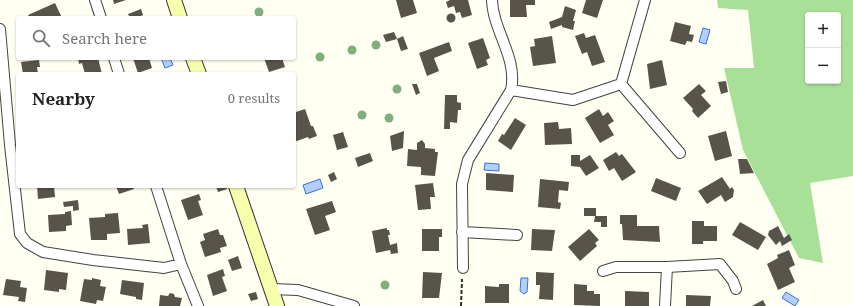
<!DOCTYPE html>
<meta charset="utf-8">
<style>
:root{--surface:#fff;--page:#f2f2f2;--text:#222;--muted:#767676;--line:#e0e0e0}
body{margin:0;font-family:"Noto Serif",serif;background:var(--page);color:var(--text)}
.controls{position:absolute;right:12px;top:12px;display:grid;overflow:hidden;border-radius:4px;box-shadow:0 1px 3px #0004}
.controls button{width:36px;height:36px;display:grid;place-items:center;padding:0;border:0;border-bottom:1px solid var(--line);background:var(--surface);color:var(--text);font:20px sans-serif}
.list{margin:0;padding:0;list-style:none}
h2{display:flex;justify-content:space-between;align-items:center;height:52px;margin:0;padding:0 16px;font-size:17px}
h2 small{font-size:13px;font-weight:400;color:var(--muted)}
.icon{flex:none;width:22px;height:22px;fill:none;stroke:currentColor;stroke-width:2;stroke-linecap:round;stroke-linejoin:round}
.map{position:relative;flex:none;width:853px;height:306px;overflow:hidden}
.search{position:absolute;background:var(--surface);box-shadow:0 1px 3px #0004;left:16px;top:16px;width:280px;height:44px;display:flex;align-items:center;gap:10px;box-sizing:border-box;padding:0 14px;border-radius:4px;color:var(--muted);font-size:15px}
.panel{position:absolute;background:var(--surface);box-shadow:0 1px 3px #0004;left:16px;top:72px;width:280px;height:116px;border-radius:4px}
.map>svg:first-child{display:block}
.forest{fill:#a7e096;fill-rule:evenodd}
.water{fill:#b2d0fb;stroke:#3373d8}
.building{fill:#59544b}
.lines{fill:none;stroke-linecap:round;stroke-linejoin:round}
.minor-casing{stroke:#434343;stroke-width:12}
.secondary-casing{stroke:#323232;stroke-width:16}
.path{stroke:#323232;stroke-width:2;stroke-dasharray:4 2;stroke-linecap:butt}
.minor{stroke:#fff;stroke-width:10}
.secondary{stroke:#f7ffad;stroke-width:14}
.tree{fill:#80af7b}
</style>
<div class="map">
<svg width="853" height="306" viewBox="0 0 853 306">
<rect width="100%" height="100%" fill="#fffff2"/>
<path class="forest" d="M717,0h136v176l-43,7 13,80 -24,-5 -56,-108 -19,-82h30l-6,-58 -30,-2zM808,15h30v66h-30z"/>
<path class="water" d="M703,28l7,2 -4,14 -7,-2z
M161,58h9l3,7 -8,3z
M485,163l14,1v7l-15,-1z
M320,179l3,9 -17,6 -3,-9z
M521,278h7l-1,14 -3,2 -4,-3z
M786,292l13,8 -4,6 -13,-8z"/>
<path class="building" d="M113,0h13l-12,4z
M396,0h17l4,13 -16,5z
M450,0h18l4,15 -10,3 -2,-6 -4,1 -2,-7 -6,2 -2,-6z
M510,0h25v5h-9l1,12h-17z
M586,0h17l-6,18 -15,-5z
M55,3l7,15h-32l-2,-3z
M565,6l11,4 -3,11h2l-2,9 -11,-3v-2l-11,4 -2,-7 13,-5z
M141,9l2,6 -2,1 1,2h-12l-2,-4z
M446.5 18a4.5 4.5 0 1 1 9 0a4.5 4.5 0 1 1-9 0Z
M675,22l16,4 -2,8 5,1 -2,7 -5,-1 -2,4 -15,-4z
M394,32l3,7 -11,3 -3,-7z
M584,33l2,5 9,-3 10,27 -13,4 -5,-14 -5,2 -7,-18z
M403,36l5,13 -7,2 -4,-12z
M552,36l4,27 -23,3 -3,-19 5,-1 -1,-7z
M483,38l7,20 -4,2 2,5 -11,4 -9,-26z
M449,42l3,9 -18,7 5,13 -12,5 -8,-23z
M78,58h14v2l6,-2 4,16h-17l-3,-11 -3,1z
M133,58h16l3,10 -14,5z
M264,58h18l3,9 -16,5z
M39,60l1,7h-3l1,7h-15l-2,-12z
M662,60l5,25 -17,4 -3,-25z
M726,81l2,11 -7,2 -3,-12z
M412,84h5l3,9 -4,2z
M699,84l7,7 -5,4 10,11 -13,12 -6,-7 1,-2 -10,-11z
M445,95h12v7l4,1v7h-3l-1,13 -7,-1v7h-6z
M295,109l1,3 9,-3 6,17h2l4,10 -8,3 -1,-2 -14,5z
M599,109l4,7 5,-4 6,9 -6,4 6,10 -14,8 -15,-25z
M515,118l11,7 -15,25 -13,-9 4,-7 2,1z
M558,122l1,7 12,-1 1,16 -27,1 -1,-22z
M404,131l-1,17 -11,3 -2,-15z
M726,131l6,25 -17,5 -7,-25z
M343,132l5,15 -11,3 -4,-15z
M422,140l3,4v4l10,1v3h3l-3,24 -14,-1v-8l-14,-1 1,-17 9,1v-7z
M616,152l3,4 3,-2 14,18 -14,9 -8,-13 -5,3 -6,-11z
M370,153l3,8 -15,6 -3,-9z
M571,155h9v6l10,-6 9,13 -13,8 -6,-9 -9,-1z
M738,159h9l7,14 -14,1z
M334,172l3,7 -6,3 -3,-7z
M486,173l28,2 -1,17 -27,-2z
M722,177l8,12 2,-2 2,3 -1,7 -8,5 -4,-7 -14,9 -9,-13z
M656,178l25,10 -5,13 -25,-10z
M540,179l29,3 -1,9 -9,-1 -1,12 3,1 -1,6 -22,-2z
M433,183l2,14h-5l1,12 -13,1 -3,-25z
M37,186h17l1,11 -17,2z
M116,186h17l1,3 -15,5z
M216,186h10l1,3 -9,3z
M199,194l2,6 -3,1 5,14 -15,5 -7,-20z
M78,200l1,10 -6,1v-5l-9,1 -1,-5z
M332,201l4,11 -11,4 5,14 -15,5 -9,-26z
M584,208h12v8h-12z
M71,211l1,14 -6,1v5l-17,1 -1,-17 17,-1v-2z
M118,213l2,20 -13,1v6h-16l-2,-22 16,-1v-3z
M620,215h17v11h22l1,16 -37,-2 -1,-16h-2z
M595,216h12v11h-6v-5h-7z
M692,221h12v5h13v15h-14v3h-11z
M740,222l26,15 -8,13 -26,-15z
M148,224l2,19 -22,2 -1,-16 16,-1 -1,-3z
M778,226l6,12 5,-4 3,6 -10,6 -2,-5 -4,4 -8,-10 1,-4z
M387,228v2h2l1,5h-2l2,10 7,-2 1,10 -7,1 -1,-4 -14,3 -4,-22z
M218,229l2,6h3l4,11 -7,2 1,4 -16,5 -5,-15 5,-2 -2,-6z
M422,229h20v8h-3v14h-17z
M532,229l23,1 -3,21 -21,-1z
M589,229l10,11 -4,3 2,3 -17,15 -12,-14z
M789,250l6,15 -6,3 6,14 -17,8 -11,-26 11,-6 -1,-3z
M238,256l4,12 -10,3 -4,-11z
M223,269l2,7 -3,1 5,14 -14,5 -6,-21z
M46,270l22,3 -2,17 -7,-1v3l-15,-2z
M423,272l19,1 -3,25h-17z
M536,272l18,1 -1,27 -14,-1 1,-14h-4z
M92,278l9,2 -1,6 6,1 -3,14 -6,-1 -1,4 -16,-3 4,-22 8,1z
M6,279l15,2 -1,6 7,1 -2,14 -7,-1 1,-4 -16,-2z
M122,280l22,3 -2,17 -6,-1v-2l-16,-3z
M499,284h10v19h-24v-17l14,1z
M574,284l13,1v6h7v3h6v12l-26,-1z
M625,291l24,1v14h-24z
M256,292l2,7 -7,2 -3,-7z
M170,293l4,1 1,3 7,1 -2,8h-21l1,-11 8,1z
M686,295l25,1 -1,10h-24z
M763,300l3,6h-14z"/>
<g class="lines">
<g class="minor-casing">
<path id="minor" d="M95,0l6,18
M0,29l10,116 10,89 7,9 16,9 50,8 71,8 17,-4
M114,58l5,16
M621,84l59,69
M511,90l62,10 48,-16 24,-84
M156,186l25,78 17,42
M462,232l55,3
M667,267l53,-3 13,17 3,8
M463,268l-1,-84 6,-24 43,-70c7,-32 -18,-59 -19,-90
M603,271l13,-4h51l-2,39
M271,289l27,1 56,16"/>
</g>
<g class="secondary-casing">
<path id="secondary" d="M174,0l6,18
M193,58l6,16
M236,186l41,120"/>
</g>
<path class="path" d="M461,306l1,-27"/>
<use href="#minor" class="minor"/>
<use href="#secondary" class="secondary"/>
</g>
<g class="tree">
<circle cx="259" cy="12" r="4.5"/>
<circle cx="376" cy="45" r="4.5"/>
<circle cx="352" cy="50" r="4.5"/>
<circle cx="320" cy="57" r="4.5"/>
<circle cx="397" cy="89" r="4.5"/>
<circle cx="362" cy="115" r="4.5"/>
<circle cx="389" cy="118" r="4.5"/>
<circle cx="385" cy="285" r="4.5"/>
</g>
</svg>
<div class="controls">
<button>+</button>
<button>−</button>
</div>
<div class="search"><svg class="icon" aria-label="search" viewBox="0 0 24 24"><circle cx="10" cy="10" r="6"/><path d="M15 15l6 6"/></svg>Search here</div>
<section class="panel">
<h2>Nearby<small>0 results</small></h2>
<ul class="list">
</ul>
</section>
</div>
